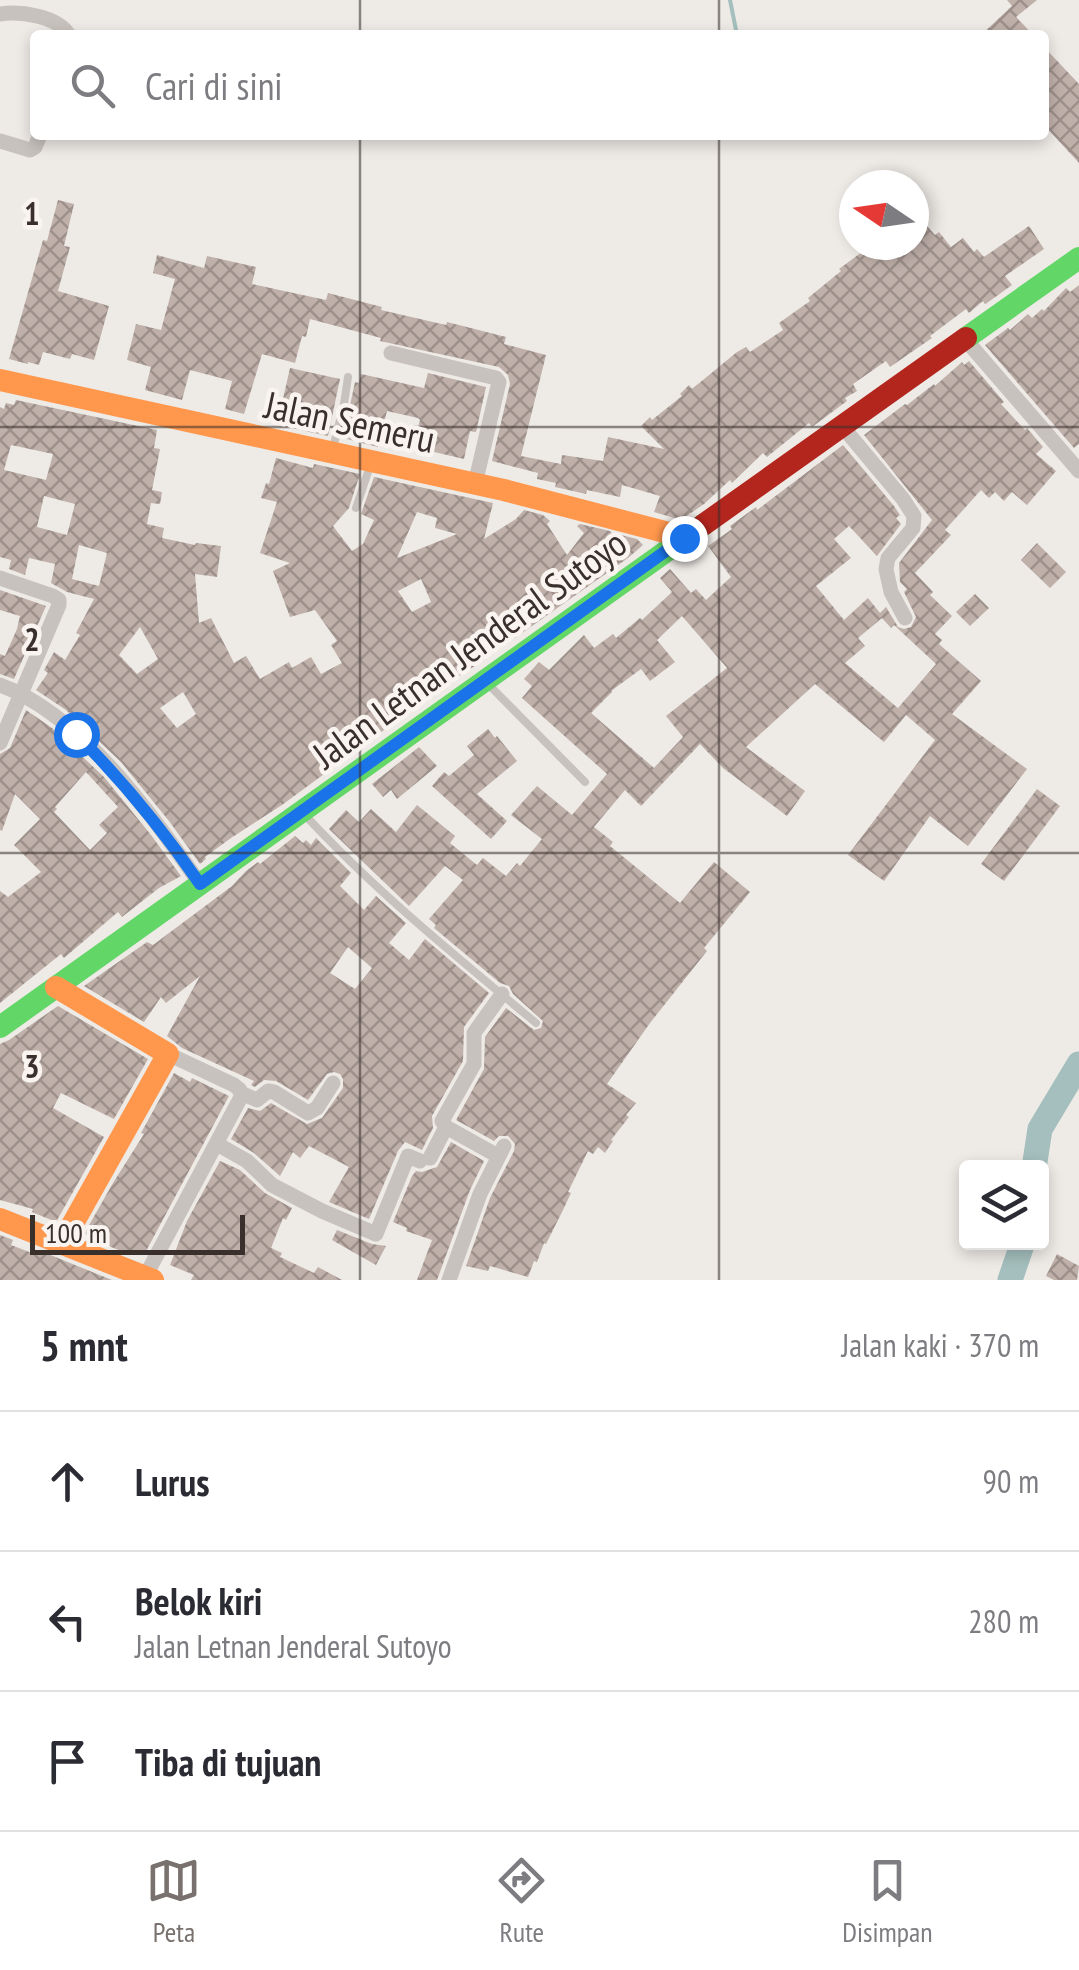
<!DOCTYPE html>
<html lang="id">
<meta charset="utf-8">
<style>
:root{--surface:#fff;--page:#f2f2f3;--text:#2b2b33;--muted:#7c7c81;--line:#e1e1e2;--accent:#78716d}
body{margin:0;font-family:"PT Sans Narrow",sans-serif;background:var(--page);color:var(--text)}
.controls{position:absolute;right:30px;bottom:30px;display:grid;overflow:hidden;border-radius:10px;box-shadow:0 5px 15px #0003}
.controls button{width:90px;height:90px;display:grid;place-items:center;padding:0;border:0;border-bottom:2px solid var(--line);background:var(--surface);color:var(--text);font:50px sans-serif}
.compass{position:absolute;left:839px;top:170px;width:90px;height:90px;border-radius:50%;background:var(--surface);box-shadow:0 5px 15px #0003;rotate:283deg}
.scale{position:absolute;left:30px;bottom:25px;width:215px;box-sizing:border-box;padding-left:10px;border:5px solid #39302c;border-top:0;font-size:28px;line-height:35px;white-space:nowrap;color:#39302c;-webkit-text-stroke:8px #f9f4ef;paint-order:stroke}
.stop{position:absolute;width:30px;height:30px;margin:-22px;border:8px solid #1a73e8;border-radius:50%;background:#fff}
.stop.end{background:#1a73e8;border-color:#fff;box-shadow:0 2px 10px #0008}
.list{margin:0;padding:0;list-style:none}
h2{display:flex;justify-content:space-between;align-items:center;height:130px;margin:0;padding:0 40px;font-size:42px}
h2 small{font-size:32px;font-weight:400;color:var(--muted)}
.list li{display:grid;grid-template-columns:65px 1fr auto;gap:30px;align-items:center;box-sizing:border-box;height:140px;padding:0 40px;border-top:2px solid var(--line)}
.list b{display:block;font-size:38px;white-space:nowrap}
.list p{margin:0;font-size:32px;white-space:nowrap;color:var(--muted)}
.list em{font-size:32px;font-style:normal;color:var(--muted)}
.icon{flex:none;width:55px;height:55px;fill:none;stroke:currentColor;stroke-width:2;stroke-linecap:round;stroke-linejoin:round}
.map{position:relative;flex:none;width:1079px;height:1280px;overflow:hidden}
.search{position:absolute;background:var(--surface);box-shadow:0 5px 15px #0003;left:30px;right:30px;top:30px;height:110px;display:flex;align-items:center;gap:25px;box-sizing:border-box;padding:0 35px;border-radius:10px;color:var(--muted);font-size:38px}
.sheet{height:550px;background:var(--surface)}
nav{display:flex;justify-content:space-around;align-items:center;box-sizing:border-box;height:140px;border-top:2px solid var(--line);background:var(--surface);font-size:28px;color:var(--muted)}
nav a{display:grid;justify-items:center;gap:5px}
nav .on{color:var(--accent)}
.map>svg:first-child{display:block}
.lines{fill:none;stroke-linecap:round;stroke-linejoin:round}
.stream{stroke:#a4bfbd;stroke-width:4}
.river{stroke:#a4bfbd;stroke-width:25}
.building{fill:url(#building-cross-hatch);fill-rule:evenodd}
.lane{stroke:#c8c2be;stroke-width:8}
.street{stroke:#c8c2be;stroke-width:15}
.fast{stroke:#63d668;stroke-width:22}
.slow{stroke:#ff974d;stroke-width:22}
.jam{stroke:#b3261e;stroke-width:22}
.route{stroke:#1a73e8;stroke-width:12}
.grid{fill:none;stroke:#39302c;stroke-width:2.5;stroke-opacity:0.55}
.labels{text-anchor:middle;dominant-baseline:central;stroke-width:9;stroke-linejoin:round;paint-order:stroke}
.street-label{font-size:38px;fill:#39302c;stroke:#f9f4ef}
.grid-label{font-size:32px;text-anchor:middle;font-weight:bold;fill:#39302c;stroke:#f9f4ef;stroke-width:9;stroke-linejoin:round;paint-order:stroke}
</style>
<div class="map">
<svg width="1079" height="1280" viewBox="0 0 1079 1280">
<defs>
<pattern id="building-cross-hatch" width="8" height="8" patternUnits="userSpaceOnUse" patternTransform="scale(2.5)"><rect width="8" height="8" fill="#c0b0aa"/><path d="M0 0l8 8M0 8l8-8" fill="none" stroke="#9d908b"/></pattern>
</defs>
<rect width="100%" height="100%" fill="#eeeae6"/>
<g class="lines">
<path class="stream" d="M730,0l7,35"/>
<path class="river" d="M1034,1168l6,-39 39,-65
M1010,1280l13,-38"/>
</g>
<path class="building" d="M1007,0h30l-21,17 17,18h-52l31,-29z
M1044,47l35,37v79l-35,-38z
M58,200l16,4 -10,42 6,1 -12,44 51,15 -15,54 -22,-6 -2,5 -27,-7 -4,13 -11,-3v2l-19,-5 34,-119 4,1z
M914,211l21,24 4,-3 12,15 12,-9 11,14 3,-3 7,8 45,-31 15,23 -39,27 7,9 -25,18 -2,1 -2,-3 -14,12 -3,-4 -36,27 2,2 -42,29 -4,-6 -33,23 4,7 -12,7 2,3 -35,26 -3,-4 -42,34 -4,-4 -31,30 -2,-3 -26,24 -23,16 -27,-8 6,-16 -38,-11 -2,12 -33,-7 -1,4 -31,-7 1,-4 -19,-4 1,-6 -46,-12 18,-77 -2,-9 -9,-8 -119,-26 1,-3 -71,-19 -4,18 -4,-1 -7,27 -33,-9 -18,60 -19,-5 7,-28 -42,-11 -8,30 -37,-10 6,-23 -24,-7 9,-36 25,6 14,-51 -22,-6 4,-18 47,13 3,-12 49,11 -4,17 74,16 2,-7 54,14 -1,3 65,15 1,-3 59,15 -2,7 42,11 -25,101 40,8 1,-9 41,6 5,-24 56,12 -23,-23 9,-9 2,3 30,-24 -2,-2 9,-9 3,4 45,-37 9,-5 4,5 33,-22 -4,-7 31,-22 -2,-3 33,-27 -2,-2 23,-17 11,-7h4l6,7 10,-7h21z
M1079,285v159l-5,4 -89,-103 23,-17 2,2 18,-16 4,4 10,-9 2,2 22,-23 4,4z
M969,361l35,41 -3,2 24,26 2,-2 16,19 -7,7 20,17 -29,34 -15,-13 -8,9 -9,-9 -6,6 -8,-8 -36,40 6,5 -36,38 18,19 -3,3 22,21 -17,18 7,6 -3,4 42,37 -29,33 75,55 -59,77 -38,-30 -46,65 -36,-26 87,-115 -37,-32 38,-44 -42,-39 -3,3 -9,-10 -24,20 7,8 -20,17 61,52 -22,27 -69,-58 -69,63 59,44 -18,25 -64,-48 -23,-24 -59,62 -16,-16 -31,37 19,15 -3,4 70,57 34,-41 36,30 -46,56 3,3 -57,72 -43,61 29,19 -10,12 3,2 -18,23 2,1 -8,12 -7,-6 -5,7 -5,-3 -20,41 3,1 -8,17 -17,34 -2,-1 -7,19 -3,-1 -6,16 -38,-11 -2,5 -22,-5 24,-68 24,-47 1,-7 -7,-8h-9l-5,5 -38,-21 28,-51 1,-32 21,-29 28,22 7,-2 2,-7 -30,-27 -4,-8 -9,-3 -66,-55 2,-3 -7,-6 34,-39 -18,-14 -36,40 -80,-77 17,-19 13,12 12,-13 25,23 21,-27 38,31 -5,7 27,22 6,-7 23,18 11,-13 3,3 22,-27 -31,-24 26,-29 35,29 35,-41 -85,-76 10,-12 -8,-7 15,-17 10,8 35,-35 10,13 19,-14 3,4 24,-20 2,2 30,-28 -12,-14 10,-9 21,24 5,-4 10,11 25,-23 -23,-31 24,-17 -2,-3 26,-19 1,3 86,-65 51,61 6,9 -4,3 5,6 -24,32 -28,-30 -15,13 17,19 -35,28 28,34 24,-22 12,15 6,-6 12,20 6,2 7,-2 5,-10 -12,-25 3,-3 -7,-7 -1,-19 33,-43 -68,-85 41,-31 2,1 27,-21 1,2 27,-24 2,3zM682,616l45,52 -61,48 17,21 -29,31 -63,-55 21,-21 -1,-1 30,-22 9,12 25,-19 -18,-22z
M290,368l50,11 -12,57 -51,-11z
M428,373l58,14 -10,45 -6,-1 -6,28 -51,-12 7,-27 -2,-2 -31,-7 -9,36 -35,-9 12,-56 4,1 2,-9 63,14z
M16,400l141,30 -3,18 6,1 -8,41 10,2 -2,12 -9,-1 -4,21 17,4 -2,10 33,7 1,-2 25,3 -4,31 -22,-3 4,49 12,-5 23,45 12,-7 14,23 29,-17 3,6 19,-11 10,17 21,-11 -11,-18 6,-4 -22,-31 -25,7 -17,-46 17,-8 -30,-10 17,-51 -16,-4 5,-15 3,1 7,-26 37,10 1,-4 46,10 -11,34 -16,18 19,25 11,-7 11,-24 -13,-6 13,-37 119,26 -9,36 32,-20 8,-9 19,5 7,6 -3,3 20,31 17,-22 -7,-7 3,-2 30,7 4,5 3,-2 20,5 6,6 -15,13 -113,80 -3,-4 -34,17 6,9 -48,31 2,2 -11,8 -1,-2 -144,106 -51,33 -26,19 1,2 -6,5 -31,-43 -48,-59 -55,-52 -30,-20 12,-17 -4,-3 10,-18 11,8 15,-25 -4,-2 18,-34 -27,-7 -16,-9 4,-19 -26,-6 -4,17 -16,-6 2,-9 -11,-3v-150l4,2 2,-6 8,2zM11,445l42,9 -7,26 -42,-10zM44,496l31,8 -8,31 -30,-8zM417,512l20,6 -2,10 22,6 -60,24zM79,545l28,8 -8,33 -27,-7zM421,579l10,23 -19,10 -14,-21zM140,627l18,32 -21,15 -18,-19zM183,692l13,22 -19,14 -17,-20z
M1037,543l29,29 -16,16 -29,-28z
M0,590l46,16 -32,73 -14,-5v-20l5,2 12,-27 3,-13 -20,-6z
M975,594l14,14 -19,18 -14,-14z
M26,710l26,18 52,49 47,58 30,41 -22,12 -37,29 -4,-5 -54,46 -3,-4 -61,49v-112l8,6 33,-25 -27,-27 26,-26 -25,-25 -13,37 -2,-1v-76l10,-6zM86,772l32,35 -19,18 8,8 -17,17 -36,-38 3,-3 -2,-2z
M488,729l7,9 2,-2 20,25 -40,33 30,27 -16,18 -59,-53 12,-14 5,4 25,-21 -7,-9z
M419,747l18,19 -40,33 -6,-9 -8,7 -11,-13z
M1037,789l23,17 -56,75 -23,-17z
M295,836l8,7 3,-3 5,5 5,-7 35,35 -11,13 24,24 12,-14 30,27 -17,20 20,17 16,-21 64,54 -25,34 -1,34 -31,55 1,12 -11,22 -17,-8 -7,9 -29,68 -40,-17 20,-35 -40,-21 -9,12 -7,-6 -13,24 -26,-23 -23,-14 17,-31 12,3 11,-8 36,21 15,-6 21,-30v-9l-3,-5 -6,-2 -7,2 -19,26 -32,-19 -12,-1 -9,7 -4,-2 3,-4 -72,-33 -15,-12 33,-60 -34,27 -5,-6 -17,25 -60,-36 63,-44 6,3 79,-59 14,-15 12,-9 2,2zM348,947l24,21 -17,21 -25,-16z
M58,1006l90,53 -34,60 -53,-26 -8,15 51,29 -48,85 -24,-10 1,-3 -33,-9v-156l9,-4z
M174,1073l16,9 2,-4 37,18 -85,159 -13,-5 -2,4 -36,-14 1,-3 -10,-3 29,-51 31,-49 -3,-1z
M451,1142l33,19 -14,29 -33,90h-20l15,-40 -26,-9 1,-3 -14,-6 19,-46 4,-5 6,1 15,-5z
M220,1161l20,9 25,23 27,15 -6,12 -3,-2 -12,30 11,5 -2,4 34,16 4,-6 24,13h-151l3,-5 -24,-10 17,-44z
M337,1230l35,14 14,2 -10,19 -44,-25z
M0,1235l13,5 -2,5 26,10 1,-5 74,30h-112z
M1057,1254l22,12 -2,14h-23l-8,-4z"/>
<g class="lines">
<path class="lane" d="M333,448l11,-44 4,-27
M356,508l14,-42
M487,683l98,99
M305,815c70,76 152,142 231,208"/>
<path class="street" d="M0,14c21,-3 57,2 69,21
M0,141l30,9 5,-3 5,-12
M965,339l114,132
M391,353l105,25 3,4 -24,102
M842,426l61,73 11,17 -1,12 -25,30 -2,11 5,23 14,26
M0,578l53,18 6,4v5l-59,138
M0,685c81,29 152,130 200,199
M241,1093l16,7 11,-9 6,1 34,21 9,-5 16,-25
M217,1144l30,17 25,24 50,26 54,23 32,-78 12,5
M498,1156l-52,-29 -4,-6 32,-57v-31l28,-39
M430,1158l16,-31
M145,1277l96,-180 -1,-7 -6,-5 -66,-31
M449,1280l31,-86 24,-48"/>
<path class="fast" d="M966,338l113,-80
M0,1027l703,-502"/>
<path class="slow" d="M0,380l504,110 180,47
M56,987l112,67 -106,189
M0,1219l153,61"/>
<path class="jam" d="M703,525l263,-187"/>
</g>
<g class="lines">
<path class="route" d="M76,734c46,46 87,96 124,150l484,-346"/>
</g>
<path class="grid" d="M360,0v35M719,0v35M360,135v1145M719,135v1145M0,427h1079M0,853h1079"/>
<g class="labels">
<g class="street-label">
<text transform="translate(350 421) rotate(12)">Jalan Semeru</text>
<text transform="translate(469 648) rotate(-36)">Jalan Letnan Jenderal Sutoyo</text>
</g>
</g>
<g class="grid-label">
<text x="32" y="225">1</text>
<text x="32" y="651">2</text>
<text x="32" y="1078">3</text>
</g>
</svg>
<div class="controls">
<button><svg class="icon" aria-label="layers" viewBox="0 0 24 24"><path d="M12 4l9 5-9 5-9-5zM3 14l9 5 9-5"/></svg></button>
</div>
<svg class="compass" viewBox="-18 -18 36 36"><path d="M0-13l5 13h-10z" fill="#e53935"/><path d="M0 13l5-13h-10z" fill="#7c7c81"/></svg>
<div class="scale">100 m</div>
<div class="stop" style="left:76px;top:734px"></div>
<div class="stop end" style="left:684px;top:538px"></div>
<div class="search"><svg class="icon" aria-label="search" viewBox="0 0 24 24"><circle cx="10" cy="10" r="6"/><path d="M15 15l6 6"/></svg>Cari di sini</div>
</div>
<section class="sheet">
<h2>5 mnt<small>Jalan kaki · 370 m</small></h2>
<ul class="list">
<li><svg class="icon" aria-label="ahead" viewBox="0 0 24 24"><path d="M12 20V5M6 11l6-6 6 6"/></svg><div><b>Lurus</b></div><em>90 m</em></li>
<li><svg class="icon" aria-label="left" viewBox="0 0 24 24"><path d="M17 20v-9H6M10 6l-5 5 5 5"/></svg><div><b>Belok kiri</b><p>Jalan Letnan Jenderal Sutoyo</p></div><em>280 m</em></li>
<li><svg class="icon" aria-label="arrive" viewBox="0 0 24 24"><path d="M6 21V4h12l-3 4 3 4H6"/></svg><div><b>Tiba di tujuan</b></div></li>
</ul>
</section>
<nav>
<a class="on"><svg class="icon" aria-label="map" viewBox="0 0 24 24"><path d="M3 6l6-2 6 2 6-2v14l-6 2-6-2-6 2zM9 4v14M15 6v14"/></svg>Peta</a>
<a><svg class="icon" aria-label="directions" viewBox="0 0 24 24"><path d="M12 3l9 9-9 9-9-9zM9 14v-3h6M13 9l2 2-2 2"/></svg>Rute</a>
<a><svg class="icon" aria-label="saved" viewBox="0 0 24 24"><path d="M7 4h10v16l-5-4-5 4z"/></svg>Disimpan</a>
</nav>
